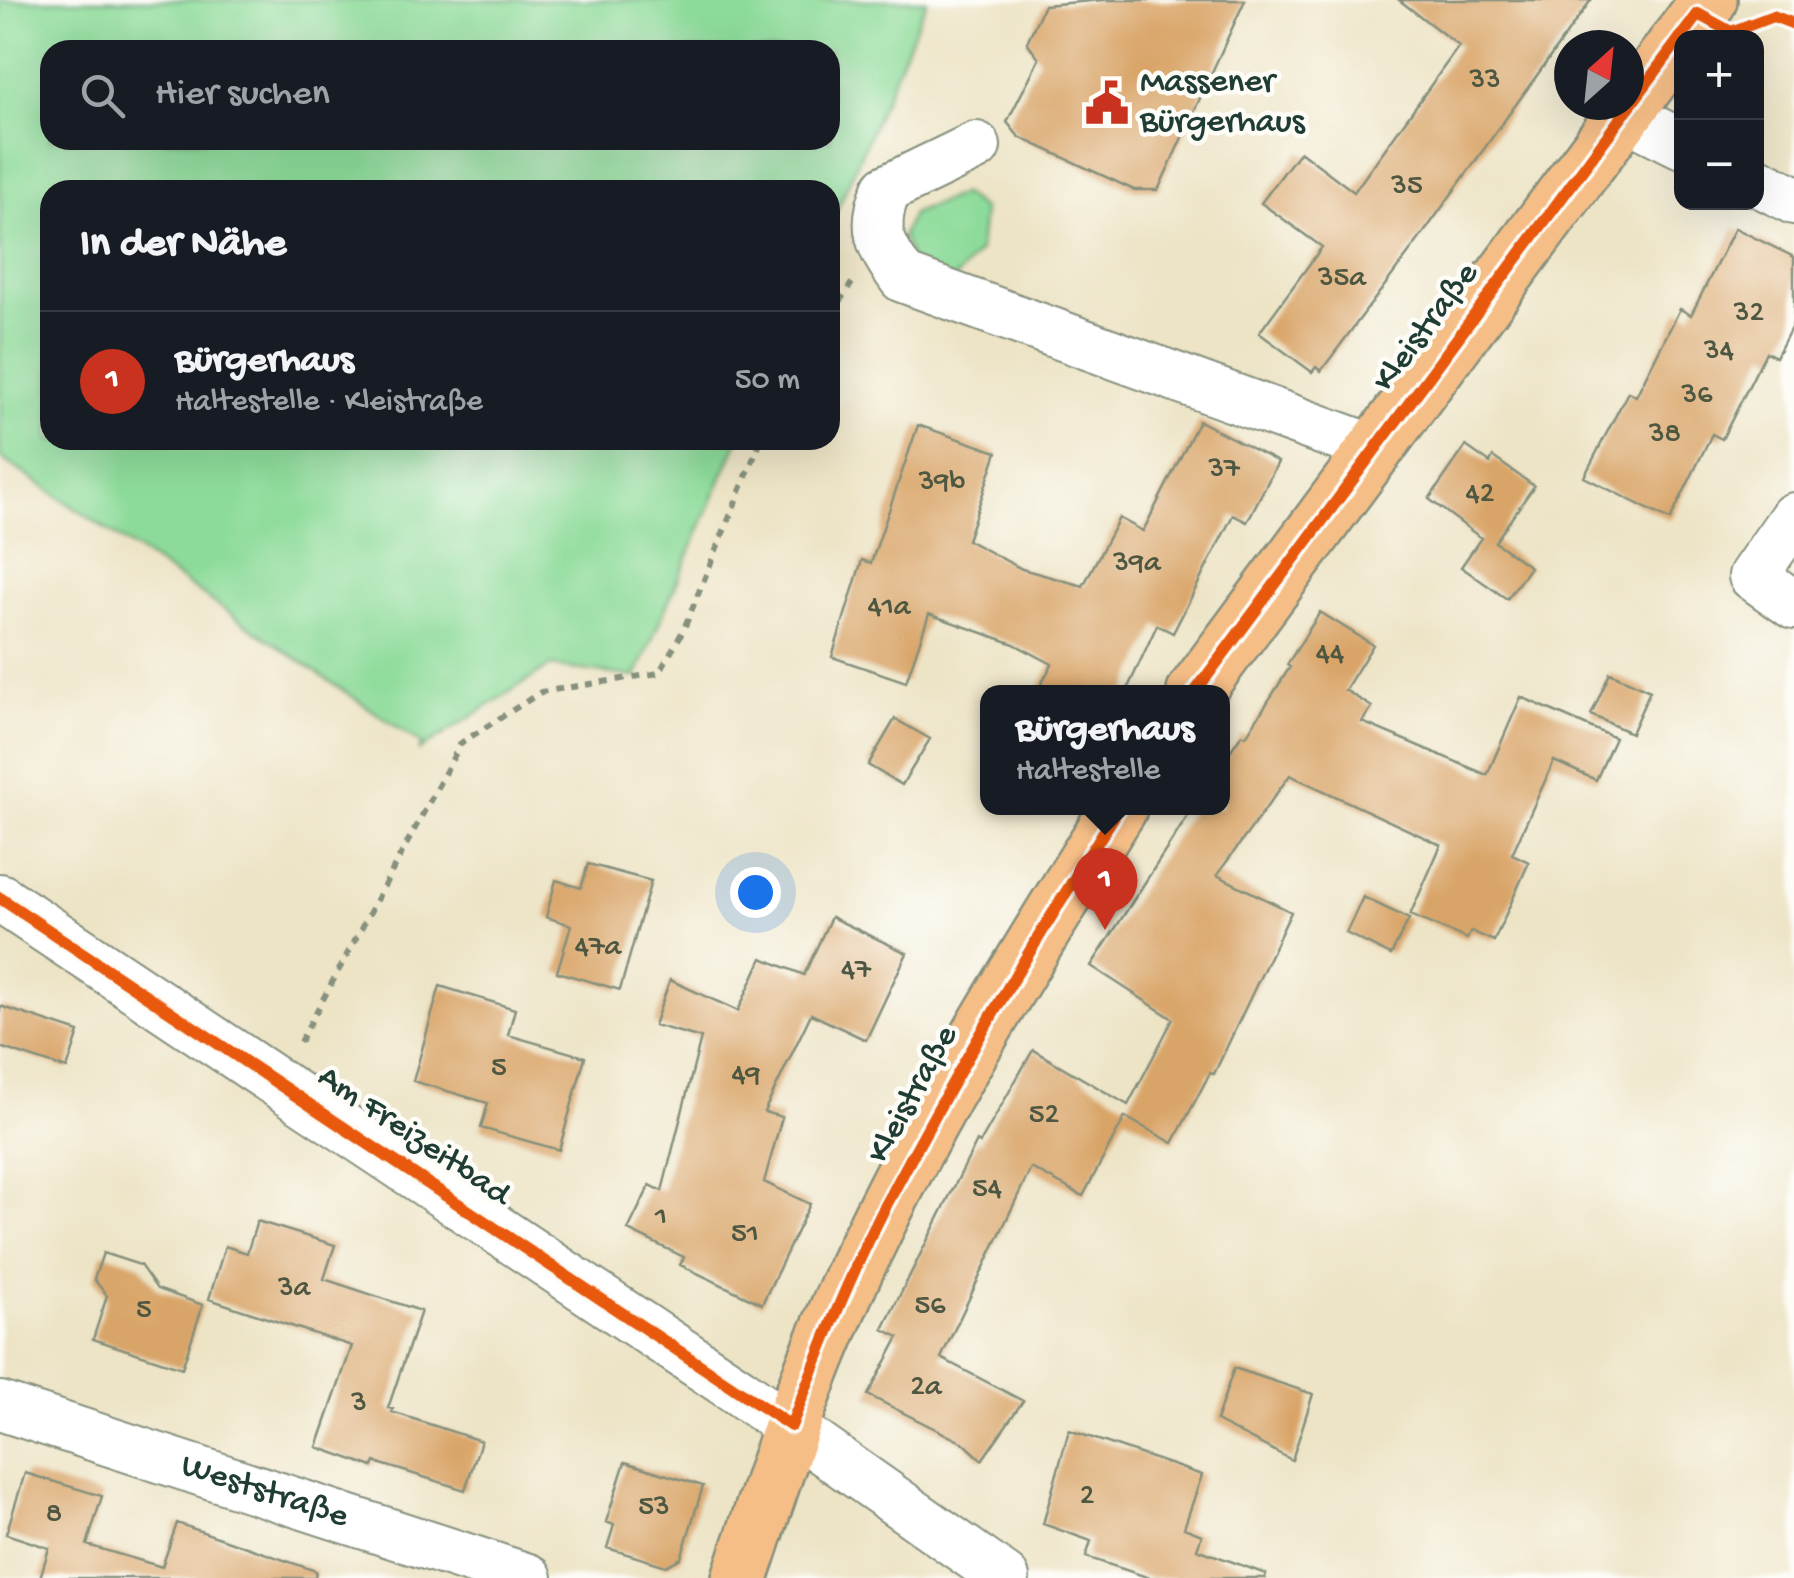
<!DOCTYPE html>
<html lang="de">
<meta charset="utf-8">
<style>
:root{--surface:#171b24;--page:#20242c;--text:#f1f3f6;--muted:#9ea1a6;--line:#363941;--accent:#c8321e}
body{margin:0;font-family:"Gochi Hand",sans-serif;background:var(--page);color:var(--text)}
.controls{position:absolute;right:30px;top:30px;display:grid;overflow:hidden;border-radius:20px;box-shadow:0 10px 40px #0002}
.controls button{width:90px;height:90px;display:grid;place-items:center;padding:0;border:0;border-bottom:2px solid var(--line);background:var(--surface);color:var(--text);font:50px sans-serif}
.compass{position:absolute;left:1554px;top:30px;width:90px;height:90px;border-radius:50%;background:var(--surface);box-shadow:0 10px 40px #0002;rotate:27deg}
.you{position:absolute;left:755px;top:892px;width:35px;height:35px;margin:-25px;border:8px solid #fff;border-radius:50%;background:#1a73e8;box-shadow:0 0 0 15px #1a73e833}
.badge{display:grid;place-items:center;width:65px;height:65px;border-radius:50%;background:var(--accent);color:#fff;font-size:32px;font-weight:700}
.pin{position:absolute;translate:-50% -82px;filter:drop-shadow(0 2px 5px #0008)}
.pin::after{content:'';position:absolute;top:52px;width:35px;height:30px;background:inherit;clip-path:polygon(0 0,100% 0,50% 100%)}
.popup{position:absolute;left:980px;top:685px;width:250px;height:130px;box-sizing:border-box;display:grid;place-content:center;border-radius:20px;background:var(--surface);filter:drop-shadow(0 2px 8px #0005);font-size:32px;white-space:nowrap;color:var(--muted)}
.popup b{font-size:38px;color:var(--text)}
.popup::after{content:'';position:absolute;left:50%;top:100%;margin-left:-20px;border:20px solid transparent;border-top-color:var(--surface)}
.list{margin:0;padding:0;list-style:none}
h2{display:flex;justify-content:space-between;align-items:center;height:130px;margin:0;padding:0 40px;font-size:42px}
h2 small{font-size:32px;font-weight:400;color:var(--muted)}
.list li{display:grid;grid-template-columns:65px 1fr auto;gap:30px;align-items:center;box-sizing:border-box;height:140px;padding:0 40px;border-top:2px solid var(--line)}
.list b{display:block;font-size:38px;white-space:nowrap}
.list p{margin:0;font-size:32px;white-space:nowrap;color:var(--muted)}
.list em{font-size:32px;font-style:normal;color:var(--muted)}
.icon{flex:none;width:55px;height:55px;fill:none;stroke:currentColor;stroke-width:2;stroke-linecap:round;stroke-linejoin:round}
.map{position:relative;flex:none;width:1794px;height:1578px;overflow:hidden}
.search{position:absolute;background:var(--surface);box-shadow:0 10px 40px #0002;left:40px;top:40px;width:800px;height:110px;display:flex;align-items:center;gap:25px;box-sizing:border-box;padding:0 35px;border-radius:30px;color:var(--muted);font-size:38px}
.panel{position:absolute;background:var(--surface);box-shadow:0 10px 40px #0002;left:40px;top:180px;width:800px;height:270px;border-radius:30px}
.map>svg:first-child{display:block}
.green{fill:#8ddb9a;stroke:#568c67;stroke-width:2.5;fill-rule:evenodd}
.building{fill:#d9a467}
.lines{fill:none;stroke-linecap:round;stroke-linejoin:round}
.minor-casing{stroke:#86907d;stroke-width:52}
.major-casing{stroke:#86907d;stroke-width:60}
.path{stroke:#86907d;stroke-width:6;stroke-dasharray:8 8;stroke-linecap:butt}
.minor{stroke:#fff;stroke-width:48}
.major{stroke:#f6be87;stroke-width:55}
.cycleway-casing{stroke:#fdfcf7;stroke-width:19}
.cycleway{stroke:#e8590c;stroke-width:12}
.labels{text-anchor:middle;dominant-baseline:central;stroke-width:9;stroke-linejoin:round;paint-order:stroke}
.number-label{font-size:30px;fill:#4e5741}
.poi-label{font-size:35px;fill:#1f3d34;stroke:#fdfcf7;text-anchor:start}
.street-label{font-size:35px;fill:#1f3d34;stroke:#fdfcf7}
</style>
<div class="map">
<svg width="1794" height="1578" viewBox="0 0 1794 1578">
<rect width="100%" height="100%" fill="#fdfcf7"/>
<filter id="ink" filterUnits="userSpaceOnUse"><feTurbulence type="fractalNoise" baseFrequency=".01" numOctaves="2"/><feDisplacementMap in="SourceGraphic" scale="20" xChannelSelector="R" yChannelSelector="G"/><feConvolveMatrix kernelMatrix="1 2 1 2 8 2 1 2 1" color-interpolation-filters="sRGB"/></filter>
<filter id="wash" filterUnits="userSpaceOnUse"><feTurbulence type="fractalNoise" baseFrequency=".0048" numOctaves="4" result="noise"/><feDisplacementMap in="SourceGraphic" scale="40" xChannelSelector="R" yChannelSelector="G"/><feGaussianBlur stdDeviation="2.25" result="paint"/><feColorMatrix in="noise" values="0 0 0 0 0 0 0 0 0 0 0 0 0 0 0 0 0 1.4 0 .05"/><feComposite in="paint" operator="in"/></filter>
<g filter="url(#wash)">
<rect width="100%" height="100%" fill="#ede4c6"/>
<path class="green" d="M0,0h927l-97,226v-36h-780v250h688l-102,237 -86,-11 -132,85 4,-7 -422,-287zM50,50h780v90h-780z
M962,194l21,16 -4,41 -28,32 -39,-21 -10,-27 10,-21z"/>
<g id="blocks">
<path class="building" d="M1103,0h142l-87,190h-24l-115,-53 -12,-15 32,-63 -12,-17 17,-37z
M1399,0h192l-171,238 -99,133 -5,-4 -4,5 -53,-39 63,-86 -61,-44 39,-52 54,41 105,-146z
M1735,228l59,29v65l-18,35 -10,-5 -44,87 -10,-5 -42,86 -86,-43 44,-85 8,4 44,-87 11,6z
M1199,421l79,41 -31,60 -14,-7 -60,118 -16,-8 -31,67h-89l15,-28 -38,-20 -85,-30 -23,68 -74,-25 30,-97 9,3 47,-138 79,27 -30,88 55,29 61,17 36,-68 24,13z
M1466,446l24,17 3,-6 41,29 -39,56 35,25 -23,32 -46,-32 20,-29 -52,-39z
M1320,612l53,33 -28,45 27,17 -10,15 125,53 34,-78 94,41 -19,42 -42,-19 -42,93 17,8 -35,79 -23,-10 -4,8 -57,-24 31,-70 -151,-70 -73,100 74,37 -77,162 -4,-1 -37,70 -48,-26 -42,79 -52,-28 -90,190 82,43 -41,59 -17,-16 -97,-49 31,-58 -16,-8 94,-188 3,2 53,-93 95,55 45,-86 -82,-53 102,-158h29v-45l20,-29 4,2 44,-69 -3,-2z
M1610,673l40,18 -19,42 -40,-18z
M895,719l35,20 -28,46 -34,-20z
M588,864l63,17 -31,109 -63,-18 14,-47 -25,-8 10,-37 25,8z
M1363,897l46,22 -18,36 -45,-22z
M831,917l76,36 -41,87 -55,-26 -47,98 18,5 -18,65 46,22 -48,100 -82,-39 4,-8 -56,-27 22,-45 12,6 39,-153 -47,-13 16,-45 68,31 24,-53 42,17z
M440,986l75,23 -7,26 77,22 -26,93 -78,-22 7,-25 -75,-22z
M0,1006l79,26 -12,37 -67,-22z
M257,1221l78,24 -11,34 97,32 -33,97 5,1 -1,3 89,29 -16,49 -90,-28 -2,5 -56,-20 35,-101 -143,-47 16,-53 22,7z
M103,1253l37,12 17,24 46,16 -21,63 -89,-29 14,-43 -13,-17z
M1234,1368l79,26 -21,66 -76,-39z
M1069,1430l133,45 -18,53 18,7 -5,14 69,25 -1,4h-115l-64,-21 5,-16 -48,-17z
M625,1462l78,24 -22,72 -15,8 -59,-18 7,-23 -8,-3z
M25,1473l77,23 -15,49 75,22 15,-44 139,48 -1,7h-275l9,-30 -43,-14z"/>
</g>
</g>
<g filter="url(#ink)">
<use href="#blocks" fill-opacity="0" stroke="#86907d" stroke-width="2.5"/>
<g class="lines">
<g class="minor-casing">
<g id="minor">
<path d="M1624,115l58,29"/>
<path d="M976,146l-89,43c-17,39 -7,57 16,89l471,171"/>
<path d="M1756,181l38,19"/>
<path d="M1794,517l-41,59 41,29"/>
<path d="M0,898l739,493 266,187"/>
<path id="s1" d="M0,1406l528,172"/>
</g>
</g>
<g class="major-casing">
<path id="major" d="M1195,692l514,-692
M740,1578c27,-79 52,-160 84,-237 77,-186 188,-363 295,-533"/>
</g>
<path class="path" d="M830,315l22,-32
M300,1042l161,-299 80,-51 118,-19 24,-42 78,-191"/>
<use href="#minor" class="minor"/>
<use href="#major" class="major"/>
<g class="cycleway-casing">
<path id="cycleway" d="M1195,692l503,-678 33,18 42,-16 21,8
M0,898l791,528c28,-73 57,-147 93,-217 72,-137 152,-271 235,-401"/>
</g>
<use href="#cycleway" class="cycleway"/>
</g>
</g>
<defs>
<g id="civic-bare" transform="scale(3.45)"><path d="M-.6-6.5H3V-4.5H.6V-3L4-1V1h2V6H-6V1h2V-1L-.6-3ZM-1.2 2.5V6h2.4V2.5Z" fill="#c8321e" stroke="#fdfcf7" stroke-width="2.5" paint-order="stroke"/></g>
</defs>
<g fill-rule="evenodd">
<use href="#civic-bare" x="1107" y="103"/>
</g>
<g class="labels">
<g class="number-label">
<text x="1485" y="81">33</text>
<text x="1407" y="187">35</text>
<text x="1342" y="279">35a</text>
<text x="1749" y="314">32</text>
<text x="1719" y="352">34</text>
<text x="1697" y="396">36</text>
<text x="1665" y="435">38</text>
<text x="1224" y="470">37</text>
<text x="942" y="483">39b</text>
<text x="1480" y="495">42</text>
<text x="1137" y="564">39a</text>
<text x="889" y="608">41a</text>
<text x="1330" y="655">44</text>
<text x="598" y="948">47a</text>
<text x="856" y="971">47</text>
<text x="499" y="1069">5</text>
<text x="746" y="1076">49</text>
<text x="1044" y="1116">52</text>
<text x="987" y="1190">54</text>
<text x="661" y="1218">1</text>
<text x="745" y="1235">51</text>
<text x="294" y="1289">3a</text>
<text x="930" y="1307">56</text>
<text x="144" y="1311">5</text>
<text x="926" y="1388">2a</text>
<text x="359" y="1404">3</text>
<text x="1087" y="1497">2</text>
<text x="654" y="1508">53</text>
<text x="54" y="1515">8</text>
</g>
<g class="poi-label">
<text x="1140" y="83">Massener<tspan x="1140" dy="40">Bürgerhaus</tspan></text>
</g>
<g class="street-label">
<text transform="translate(1427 328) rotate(-53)">Kleistraße</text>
<text transform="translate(914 1095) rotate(-61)">Kleistraße</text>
<text transform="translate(413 1137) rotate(34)">Am Freizeitbad</text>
<text stroke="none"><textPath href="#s1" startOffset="278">Weststraße</textPath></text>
</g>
</g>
</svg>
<div class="controls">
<button>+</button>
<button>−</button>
</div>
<svg class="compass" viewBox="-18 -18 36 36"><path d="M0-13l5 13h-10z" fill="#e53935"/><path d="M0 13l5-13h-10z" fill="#9ea1a6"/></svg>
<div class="you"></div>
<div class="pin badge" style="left:1105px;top:930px">1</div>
<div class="popup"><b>Bürgerhaus</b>Haltestelle</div>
<div class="search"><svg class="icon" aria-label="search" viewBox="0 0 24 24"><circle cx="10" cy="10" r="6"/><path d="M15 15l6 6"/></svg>Hier suchen</div>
<section class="panel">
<h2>In der Nähe<small></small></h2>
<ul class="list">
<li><span class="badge">1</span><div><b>Bürgerhaus</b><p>Haltestelle · Kleistraße</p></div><em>50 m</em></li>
</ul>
</section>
</div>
